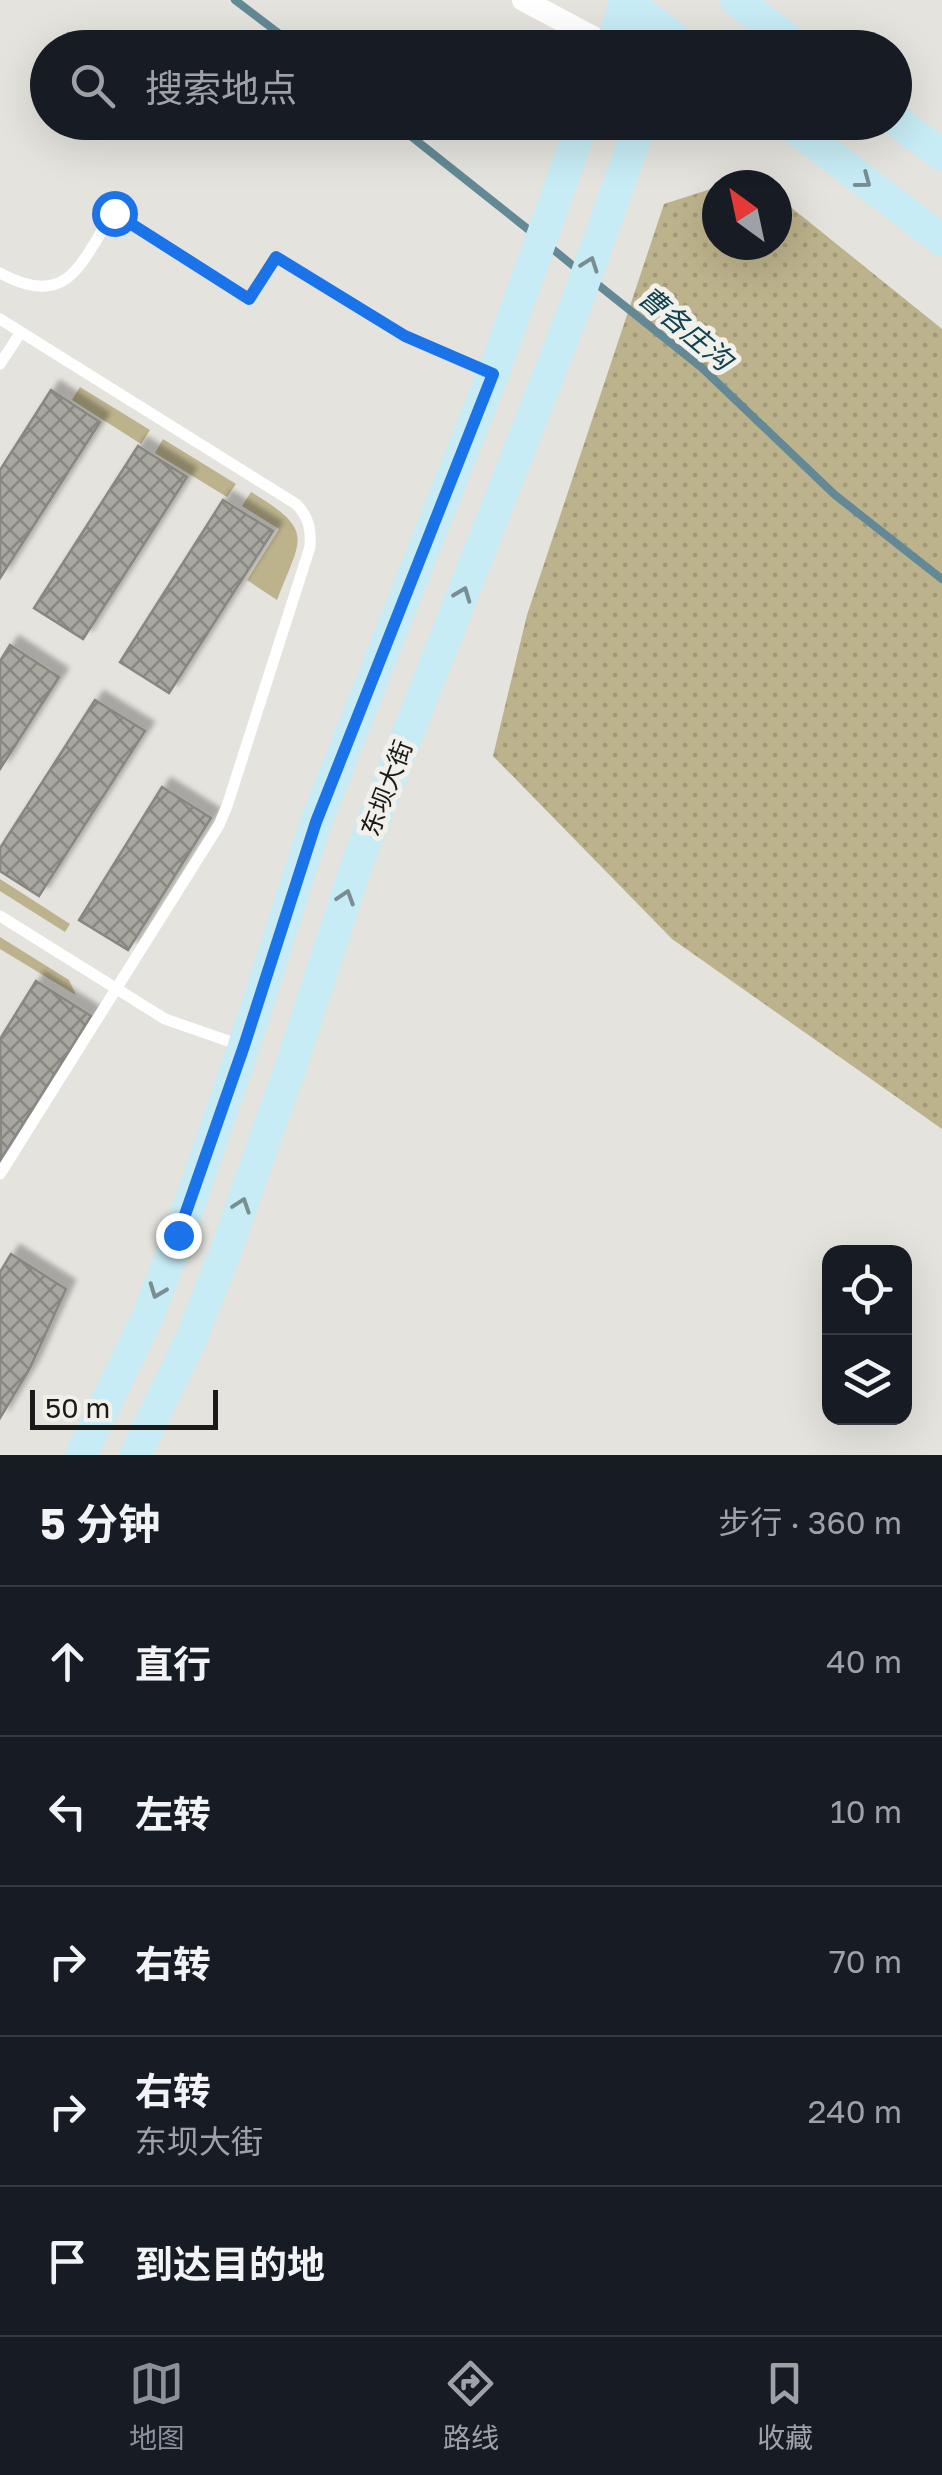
<!DOCTYPE html>
<html lang="zh">
<meta charset="utf-8">
<style>
:root{--surface:#171b24;--page:#20242c;--text:#f1f3f6;--muted:#9ea1a6;--line:#363941;--accent:#8c9099}
body{margin:0;font-family:"Golos Text","Noto Sans SC",sans-serif;background:var(--page);color:var(--text)}
.controls{position:absolute;right:30px;bottom:30px;display:grid;overflow:hidden;border-radius:20px;box-shadow:0 10px 40px #0002}
.controls button{width:90px;height:90px;display:grid;place-items:center;padding:0;border:0;border-bottom:2px solid var(--line);background:var(--surface);color:var(--text);font:50px sans-serif}
.compass{position:absolute;left:702px;top:170px;width:90px;height:90px;border-radius:50%;background:var(--surface);box-shadow:0 10px 40px #0002;rotate:327deg}
.scale{position:absolute;left:30px;bottom:25px;width:188px;box-sizing:border-box;padding-left:10px;border:5px solid #1a1a18;border-top:0;font-size:28px;line-height:35px;white-space:nowrap;color:#1a1a18;-webkit-text-stroke:8px #f2f0ea;paint-order:stroke}
.stop{position:absolute;width:30px;height:30px;margin:-22px;border:8px solid #1a73e8;border-radius:50%;background:#fff}
.stop.end{background:#1a73e8;border-color:#fff;box-shadow:0 2px 10px #0008}
.list{margin:0;padding:0;list-style:none}
h2{display:flex;justify-content:space-between;align-items:center;height:130px;margin:0;padding:0 40px;font-size:42px}
h2 small{font-size:32px;font-weight:400;color:var(--muted)}
.list li{display:grid;grid-template-columns:65px 1fr auto;gap:30px;align-items:center;box-sizing:border-box;height:150px;padding:0 40px;border-top:2px solid var(--line)}
.list b{display:block;font-size:38px;white-space:nowrap}
.list p{margin:0;font-size:32px;white-space:nowrap;color:var(--muted)}
.list em{font-size:32px;font-style:normal;color:var(--muted)}
.icon{flex:none;width:55px;height:55px;fill:none;stroke:currentColor;stroke-width:2;stroke-linecap:round;stroke-linejoin:round}
.map{position:relative;flex:none;width:942px;height:1455px;overflow:hidden}
.search{position:absolute;background:var(--surface);box-shadow:0 10px 40px #0002;left:30px;right:30px;top:30px;height:110px;display:flex;align-items:center;gap:25px;box-sizing:border-box;padding:0 35px;border-radius:55px;color:var(--muted);font-size:38px}
.sheet{height:880px;background:var(--surface)}
nav{display:flex;justify-content:space-around;align-items:center;box-sizing:border-box;height:140px;border-top:2px solid var(--line);background:var(--surface);font-size:28px;color:var(--muted)}
nav a{display:grid;justify-items:center;gap:5px}
nav .on{color:var(--accent)}
.map>svg:first-child{display:block}
.grass{fill:#bcb28b}
.park{fill:url(#park-dots)}
.lines{fill:none;stroke-linecap:round;stroke-linejoin:round}
.stream{stroke:#628995;stroke-width:8}
.building{fill:url(#building-cross-hatch);stroke:#888781;stroke-width:2.5;filter:url(#shadow)}
.service{stroke:#fff;stroke-width:11}
.minor{stroke:#fff;stroke-width:22}
.secondary{stroke:#c7ecf5;stroke-width:32}
.oneway{stroke:#798e92}
.route{stroke:#1a73e8;stroke-width:12}
.labels{text-anchor:middle;dominant-baseline:central;stroke-width:10;stroke-linejoin:round;paint-order:stroke}
.street-label{font-size:25px;fill:#1a1a18;stroke:#f2f0ea}
.water-label{font-size:28px;font-style:italic;fill:#104350;stroke:#f2f0ea}
</style>
<div class="map">
<svg width="942" height="1455" viewBox="0 0 942 1455">
<defs>
<pattern id="park-dots" width="8" height="8" patternUnits="userSpaceOnUse" patternTransform="scale(2.5)"><rect width="8" height="8" fill="#bcb28b"/><path d="M2 2h.1M6 6h.1" fill="none" stroke="#a19877" stroke-width="1.8" stroke-linecap="round"/></pattern>
<pattern id="building-cross-hatch" width="8" height="8" patternUnits="userSpaceOnUse" patternTransform="scale(2.5)"><rect width="8" height="8" fill="#a8a7a0"/><path d="M0 0l8 8M0 8l8-8" fill="none" stroke="#888781"/></pattern>
<filter id="shadow"><feDropShadow dx="9" dy="-9" stdDeviation="2.5" flood-color="#0004"/></filter>
</defs>
<rect width="100%" height="100%" fill="#e4e3dd"/>
<path class="grass" d="M80,387l70,43 -9,14 -69,-44z
M163,439l73,45 -9,13 -72,-44z
M251,492c64,39 51,44 26,108l-30,-20 32,-51 -37,-23z
M0,879l70,45 -5,8 -65,-41z
M0,937l69,43 7,15 -76,-46z"/>
<path class="park" d="M717,187v58h60v-49l165,133v800l-270,-190 -179,-183 34,-141 137,-411z"/>
<g class="lines">
<path class="stream" d="M235,0l63,48
M393,122l141,112
M549,246l28,23
M592,280l109,87 134,128 107,84"/>
</g>
<path class="building" d="M51,390l49,32 -100,156v-108z
M138,446l49,31 -104,162 -49,-31z
M223,500l50,31 -104,162 -49,-31z
M10,645l49,32 -59,92v-108z
M95,700l50,31 -106,165 -39,-25v-23z
M162,787l49,31 -83,132 -49,-30z
M36,981l55,35 -90,143 -1,-120z
M11,1254l55,35 -36,79 -30,50v-146z"/>
<g class="lines">
<path class="service" d="M0,273c68,37 80,-9 113,-60l136,86 27,-42 129,79 87,38
M0,319l296,185c13,13 15,25 14,43l-83,259 -8,19 -219,349
M0,364l21,-32
M0,916l165,103 75,26"/>
<path class="minor" d="M523,0l87,46"/>
<path class="secondary" d="M624,0l63,48
M736,0l63,48
M610,48l17,-48
M894,119l48,36
M787,122l155,118
M81,1455l67,-139 31,-81 65,-189 72,-224 177,-448 90,-252
M135,1455l57,-118 33,-84 67,-190 67,-205 212,-540 70,-196"/>
</g>
<defs><path id="oneway-chevron" d="M-2-3.5L2.5 0L-2 3.5" fill="none" stroke-width="1.6" stroke-linecap="round" stroke-linejoin="round" transform="scale(2.5)"/></defs>
<g class="oneway">
<use href="#oneway-chevron" transform="translate(864 181) rotate(37)"/>
<use href="#oneway-chevron" transform="translate(590 264) rotate(-70)"/>
<use href="#oneway-chevron" transform="translate(463 594) rotate(-69)"/>
<use href="#oneway-chevron" transform="translate(346 897) rotate(-72)"/>
<use href="#oneway-chevron" transform="translate(242 1205) rotate(-71)"/>
<use href="#oneway-chevron" transform="translate(157 1291) rotate(111)"/>
</g>
<g class="lines">
<path class="route" d="M114,213l135,86 27,-42 129,79 88,38 -177,448 -72,224 -66,189"/>
</g>
<g class="labels">
<g class="street-label">
<text transform="translate(386 788) rotate(-69)">东坝大街</text>
</g>
<g class="water-label">
<text transform="translate(686 328) rotate(40)">曹各庄沟</text>
</g>
</g>
</svg>
<div class="controls">
<button><svg class="icon" aria-label="locate" viewBox="0 0 24 24"><circle cx="12" cy="12" r="6"/><path d="M12 2v4M12 18v4M2 12h4M18 12h4"/></svg></button>
<button><svg class="icon" aria-label="layers" viewBox="0 0 24 24"><path d="M12 4l9 5-9 5-9-5zM3 14l9 5 9-5"/></svg></button>
</div>
<svg class="compass" viewBox="-18 -18 36 36"><path d="M0-13l5 13h-10z" fill="#e53935"/><path d="M0 13l5-13h-10z" fill="#9ea1a6"/></svg>
<div class="scale">50 m</div>
<div class="stop" style="left:114px;top:213px"></div>
<div class="stop end" style="left:178px;top:1235px"></div>
<div class="search"><svg class="icon" aria-label="search" viewBox="0 0 24 24"><circle cx="10" cy="10" r="6"/><path d="M15 15l6 6"/></svg>搜索地点</div>
</div>
<section class="sheet">
<h2>5 分钟<small>步行 · 360 m</small></h2>
<ul class="list">
<li><svg class="icon" aria-label="ahead" viewBox="0 0 24 24"><path d="M12 20V5M6 11l6-6 6 6"/></svg><div><b>直行</b></div><em>40 m</em></li>
<li><svg class="icon" aria-label="left" viewBox="0 0 24 24"><path d="M17 20v-9H6M10 6l-5 5 5 5"/></svg><div><b>左转</b></div><em>10 m</em></li>
<li><svg class="icon" aria-label="right" viewBox="0 0 24 24"><path d="M7 20v-9h11M14 6l5 5-5 5"/></svg><div><b>右转</b></div><em>70 m</em></li>
<li><svg class="icon" aria-label="right" viewBox="0 0 24 24"><path d="M7 20v-9h11M14 6l5 5-5 5"/></svg><div><b>右转</b><p>东坝大街</p></div><em>240 m</em></li>
<li><svg class="icon" aria-label="arrive" viewBox="0 0 24 24"><path d="M6 21V4h12l-3 4 3 4H6"/></svg><div><b>到达目的地</b></div></li>
</ul>
</section>
<nav>
<a class="on"><svg class="icon" aria-label="map" viewBox="0 0 24 24"><path d="M3 6l6-2 6 2 6-2v14l-6 2-6-2-6 2zM9 4v14M15 6v14"/></svg>地图</a>
<a><svg class="icon" aria-label="directions" viewBox="0 0 24 24"><path d="M12 3l9 9-9 9-9-9zM9 14v-3h6M13 9l2 2-2 2"/></svg>路线</a>
<a><svg class="icon" aria-label="saved" viewBox="0 0 24 24"><path d="M7 4h10v16l-5-4-5 4z"/></svg>收藏</a>
</nav>
